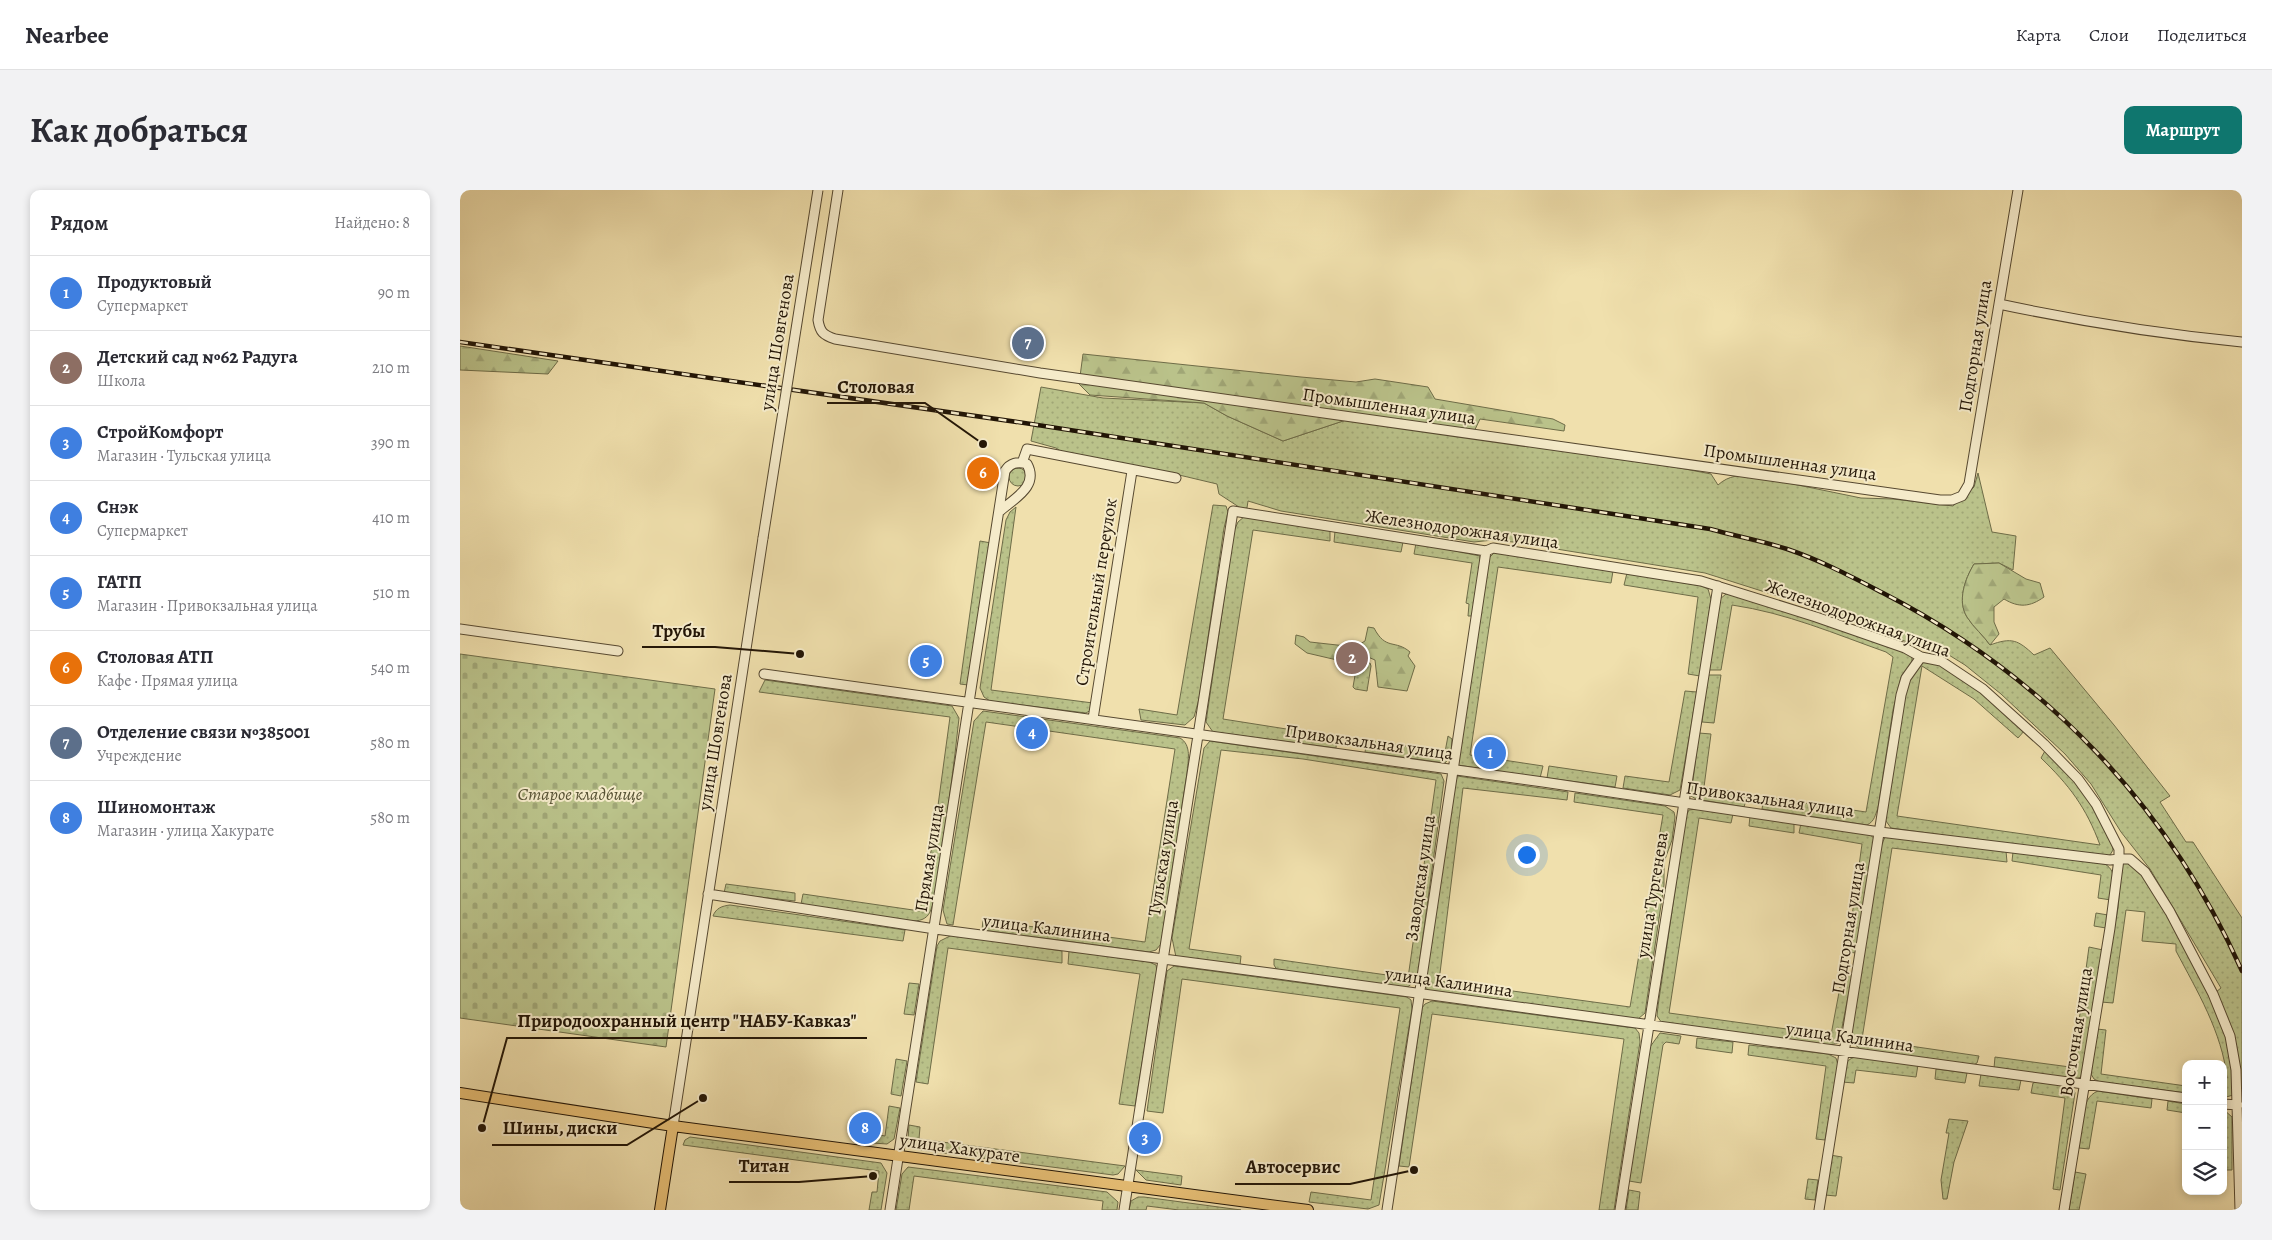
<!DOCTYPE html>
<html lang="ru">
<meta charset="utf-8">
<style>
:root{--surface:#fff;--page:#f2f2f3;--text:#2b2b33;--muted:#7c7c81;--line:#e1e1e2;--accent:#0f766e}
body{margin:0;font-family:Alegreya,serif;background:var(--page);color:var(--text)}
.controls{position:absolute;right:15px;bottom:15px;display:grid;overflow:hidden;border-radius:10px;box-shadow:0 2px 8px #0003}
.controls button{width:45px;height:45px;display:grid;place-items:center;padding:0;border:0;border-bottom:1px solid var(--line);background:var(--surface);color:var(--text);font:25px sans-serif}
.you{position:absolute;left:1066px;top:664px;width:18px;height:18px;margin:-12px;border:4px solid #fff;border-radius:50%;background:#1a73e8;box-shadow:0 0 0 8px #1a73e833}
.badge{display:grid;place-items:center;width:32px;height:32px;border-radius:50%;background:var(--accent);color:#fff;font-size:16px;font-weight:700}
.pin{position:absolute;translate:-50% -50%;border:2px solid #fff;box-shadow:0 1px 5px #0006}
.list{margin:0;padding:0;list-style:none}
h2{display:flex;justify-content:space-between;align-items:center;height:65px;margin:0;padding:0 20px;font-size:21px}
h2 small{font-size:16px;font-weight:400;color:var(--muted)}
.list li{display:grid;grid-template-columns:32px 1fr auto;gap:15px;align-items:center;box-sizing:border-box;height:75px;padding:0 20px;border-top:1px solid var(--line)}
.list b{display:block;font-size:19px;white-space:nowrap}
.list p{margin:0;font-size:16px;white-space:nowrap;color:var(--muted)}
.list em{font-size:16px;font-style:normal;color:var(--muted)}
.icon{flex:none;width:28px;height:28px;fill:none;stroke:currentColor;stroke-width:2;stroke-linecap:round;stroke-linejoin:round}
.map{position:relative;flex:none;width:1782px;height:1020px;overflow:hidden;border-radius:10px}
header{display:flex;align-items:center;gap:30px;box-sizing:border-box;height:70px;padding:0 25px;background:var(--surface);border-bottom:1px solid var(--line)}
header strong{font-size:24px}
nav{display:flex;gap:28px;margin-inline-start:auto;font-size:18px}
.intro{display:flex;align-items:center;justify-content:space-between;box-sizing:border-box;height:120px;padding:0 30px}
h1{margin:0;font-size:35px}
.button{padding:12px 22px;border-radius:10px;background:var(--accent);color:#fff;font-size:18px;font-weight:700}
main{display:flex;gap:30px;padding:0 30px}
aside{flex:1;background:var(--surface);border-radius:10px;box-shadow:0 2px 8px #0003}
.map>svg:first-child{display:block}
.grass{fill:url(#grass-dots);stroke:#6e6c48}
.forest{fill:url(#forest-firs);stroke:#6e6c48}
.cemetery{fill:url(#cemetery-stones);stroke:#6e6c48}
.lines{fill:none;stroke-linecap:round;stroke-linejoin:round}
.minor-casing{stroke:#564830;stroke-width:11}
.major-casing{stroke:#221506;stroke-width:12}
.minor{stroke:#f5ebca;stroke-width:9}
.major{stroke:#e8c076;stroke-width:10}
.rail-casing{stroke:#221506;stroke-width:4.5}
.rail{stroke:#f5ebca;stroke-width:2.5;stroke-dasharray:8;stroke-linecap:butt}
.minor-bridge-casing{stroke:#564830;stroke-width:11;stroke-linecap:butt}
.minor-bridge{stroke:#f5ebca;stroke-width:9}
.labels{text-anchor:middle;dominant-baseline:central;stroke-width:4;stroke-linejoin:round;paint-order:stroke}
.street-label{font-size:18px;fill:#221506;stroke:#f5ebca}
.park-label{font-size:18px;font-style:italic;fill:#575234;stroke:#f5ebca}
.leader{fill:none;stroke:#221506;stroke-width:2}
.callout-dot{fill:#221506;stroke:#f5ebca;stroke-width:2}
.callout-label{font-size:19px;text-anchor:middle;font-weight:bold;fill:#221506;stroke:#f5ebca;stroke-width:4;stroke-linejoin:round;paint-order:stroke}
</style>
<header>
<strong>Nearbee</strong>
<nav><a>Карта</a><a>Слои</a><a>Поделиться</a></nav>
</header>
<div class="intro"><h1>Как добраться</h1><a class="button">Маршрут</a></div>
<main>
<aside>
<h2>Рядом<small>Найдено: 8</small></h2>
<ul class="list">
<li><span class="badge" style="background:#3f7fe0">1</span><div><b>Продуктовый</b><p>Супермаркет</p></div><em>90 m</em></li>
<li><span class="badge" style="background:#8d6e63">2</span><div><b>Детский сад №62 Радуга</b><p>Школа</p></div><em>210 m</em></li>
<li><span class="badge" style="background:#3f7fe0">3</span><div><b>СтройКомфорт</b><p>Магазин · Тульская улица</p></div><em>390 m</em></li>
<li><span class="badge" style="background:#3f7fe0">4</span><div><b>Снэк</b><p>Супермаркет</p></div><em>410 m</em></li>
<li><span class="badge" style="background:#3f7fe0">5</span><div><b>ГАТП</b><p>Магазин · Привокзальная улица</p></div><em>510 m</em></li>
<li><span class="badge" style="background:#e8710a">6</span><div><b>Столовая АТП</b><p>Кафе · Прямая улица</p></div><em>540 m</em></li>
<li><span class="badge" style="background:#5c6f8a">7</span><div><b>Отделение связи №385001</b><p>Учреждение</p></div><em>580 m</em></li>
<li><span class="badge" style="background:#3f7fe0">8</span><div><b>Шиномонтаж</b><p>Магазин · улица Хакурате</p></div><em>580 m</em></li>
</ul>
</aside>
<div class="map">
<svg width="1782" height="1020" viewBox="0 0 1782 1020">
<defs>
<pattern id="grass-dots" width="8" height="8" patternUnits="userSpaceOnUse" patternTransform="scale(1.25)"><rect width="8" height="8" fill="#bac28a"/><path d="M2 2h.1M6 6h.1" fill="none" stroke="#a0a676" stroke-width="1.8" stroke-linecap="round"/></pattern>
<pattern id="forest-firs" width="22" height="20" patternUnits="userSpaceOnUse" patternTransform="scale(1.25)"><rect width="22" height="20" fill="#bac28a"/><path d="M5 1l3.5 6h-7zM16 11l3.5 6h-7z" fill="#a0a676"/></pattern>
<pattern id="cemetery-stones" width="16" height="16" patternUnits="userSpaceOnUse" patternTransform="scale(1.25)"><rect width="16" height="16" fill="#bac28a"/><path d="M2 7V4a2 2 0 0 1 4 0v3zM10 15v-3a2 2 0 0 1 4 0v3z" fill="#a0a676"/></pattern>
</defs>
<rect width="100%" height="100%" fill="#f0e0ad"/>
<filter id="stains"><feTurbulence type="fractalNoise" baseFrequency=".004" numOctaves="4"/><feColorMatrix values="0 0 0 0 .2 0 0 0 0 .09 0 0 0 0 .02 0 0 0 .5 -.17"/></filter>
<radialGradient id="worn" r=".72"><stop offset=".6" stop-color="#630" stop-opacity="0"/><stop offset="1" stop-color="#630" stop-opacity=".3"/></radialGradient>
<path class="grass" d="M581,197l62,11 101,5 23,13 56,25 63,-21 334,48 31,6 7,11c11,-10 22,-10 36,-9l107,22 32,1 60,7 21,-19 4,-14 14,59 24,4 -3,34 -14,-7 -25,1c-9,15 -17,37 -7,53 6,10 17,19 23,28 22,-8 28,-5 44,10l16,-7 64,77 56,71 -10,6 26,40h7l49,76v195l-4,-49 -22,-72 5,-4 -71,-119 -29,-37 -30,-48 -26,-30 -64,-60 -36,-29 -21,-13 -21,-4 -95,-36 -123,-39 -192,-31 -20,-2 -19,2 -193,-31 -33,-10 -1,7 -5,1 -23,-15 -2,-10 -59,-14 -93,-16 -9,-6 -25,-7z
M549 287a9 9 0 1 1 18 0a9 9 0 1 1-18 0Z
M753,315l13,1 2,6 -4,16 -25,171 -5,18 -9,8 -44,-5 -2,-11 38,6z
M556,317l-25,183 102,13 -2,7 -5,3 -96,-12 -6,-4 -4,-9 26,-168 4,-8z
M785,326l85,14v11l-77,-11 -30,189 114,18 -1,11 -123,-16 -7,-10 28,-191 4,-9z
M875,341l68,11 -2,10 -67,-10z
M520,351l11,2 -23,142 -8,-1z
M956,353l64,13v9l-8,51h-4l1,-12 -3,-1 6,-40 -58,-9z
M1035,362l118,19 -2,12 -113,-16 -28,188 73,11 -3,12 -82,-13 30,-206z
M1167,383l75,13 6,3 3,10 -11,77 -12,-2 10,-77 -74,-12z
M1273,403l179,62v8l-11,14 -8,33 -15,98c-3,7 -3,13 -11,17l-105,-16 2,-12 102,15 27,-155 -7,-5c-51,-18 -99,-39 -154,-47l-11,65h-13l12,-71 6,-5z
M899,471l11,2 1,3 -4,25 -12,-2 -2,-2 4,-23z
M1470,471l6,1 45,29 44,39 -7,8 -44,-39 -52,-33 -25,150 203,29c-14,-38 -31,-60 -59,-87l5,-9c20,22 65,72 67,101l-3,5 -5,2 -214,-29 -5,-7 -2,-7 23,-130 15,-21z
M1248,485h13l-7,48 -12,-1z
M305,490l187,26 7,12c-5,47 -11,94 -19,141 -2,17 -3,37 -10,53 -4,8 -11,9 -19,9l-110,-17 2,-10 117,17 14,-76 16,-118 -191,-25z
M1225,501l12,1 -17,98 -10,5 -47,-7 2,-12 44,6z
M523,521l197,27c12,7 8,23 7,35l-26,171 -5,6 -7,2 -167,-22 1,-10 162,22 30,-193 -189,-27 -33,203 -6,-1 -4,-14 31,-189z
M1239,543l12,1 -7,53 44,7 -4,13 -48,-8 -5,-3z
M988,546l4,3 -1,17 -6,7 -80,-11 2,-12 78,12z
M750,551l231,33 3,7 -27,199 -11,8 -129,-18 -3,-5v-6l134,19 28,-198 -133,-21 -82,-9 -32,199 52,7 -1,9 -64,-8 -4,-19 32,-190z
M1089,576l68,10 -2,11 -68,-9z
M997,586l111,16 -1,8 -104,-12 -24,193 191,26 33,-192 -89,-13 1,-9 90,13 9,6 1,5 -3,23 -8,22v23l-18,121 -1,7 -7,6 -211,-29 -2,-4 30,-208z
M1237,619l36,5 -2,9 -32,-5 -30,195 162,22 12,-64 9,5 -13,67 -9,2 -168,-22 -5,-7 1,-10 28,-190 3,-6z
M1290,626l44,6v11l-45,-7z
M1341,633l68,11 6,5 -19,114 -9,-1 15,-108 -63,-11z
M1425,647l121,14 1,11 -115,-14 -30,191 117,17 -2,7 -4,2 -113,-16 -8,-7 -1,-5 30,-191z
M1553,662l92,12c13,8 8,22 6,36l-13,-2 3,-23 -89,-14z
M1669,672l18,18 32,53 42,86 10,35 2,41 -10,3v-18l4,-2c-5,-46 -30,-87 -51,-127v-7l-34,-3 3,-29 -19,-2 -13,93 -12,-1 17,-94 4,-45z
M266,694l69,9v8l-71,-8z
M270,715l175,25 -2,11 -190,-25c3,-8 9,-10 17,-11z
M1636,723l12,2 -2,13 -12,-2z
M492,745l110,16v12l-114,-15 -20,136 -12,-2 21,-136 3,-5z
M1629,757l14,3 -22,127 -7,3 -80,-12 1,-11 75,10 6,-24z
M609,761l80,11 7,3 1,6 -22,135 -16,-2 21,-130 -72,-10z
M714,776l233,31 4,3 1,9 -33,196 -11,4 -59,-7 2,-10 60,8 29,-192 -218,-29 -19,134 -16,-2 20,-140z
M449,793l10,1 -5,31 -10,-1z
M972,811l194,26 9,1 4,5 1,9 -26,168h-15l25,-171 -192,-25 -23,153 -10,-1 23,-158 3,-4z
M1637,839l9,1 -5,44 85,12v7l-86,-11 -6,-3 -3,-5z
M1200,843l21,3 -2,8 -13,-2 -3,3 -22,138 -12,-2 21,-134z
M1237,848l36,4 -1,11 -36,-5z
M1289,855l79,9 8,4 2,7 -13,75 -9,-1 10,-73 -78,-11z
M1395,867l63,8 -2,12 -60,-7 -2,13 -12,-1c2,-10 1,-22 13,-25z
M436,869l11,2 -6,35 -10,-2z
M1476,879l31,4 -2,10 -30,-4z
M1521,884l40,6 -2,10 -40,-4z
M1576,892l31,4 7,4 1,3 -15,97 -7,-1 12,-91 -34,-5 2,-10z
M1638,901l54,8 -1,9 -54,-7 -8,48 -10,-1c3,-18 0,-50 19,-57z
M1708,911l18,3v9l-19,-3z
M429,916l11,2 -6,31 -7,5 -14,-1 1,-9 11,2z
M1763,919l9,8v53h-6l-1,-52 -2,-1z
M1489,929l19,2 -14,41 -7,37h-4l-2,-19 8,-47h-3z
M449,935l11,2 -1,12 206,27 -7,8 -5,1 -192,-25 -8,-4 -5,-6z
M230,947l191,26 6,10 -6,37h-12l3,-18h5l2,-21 -196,-26 2,-5z
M1370,965l12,2 -6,39 -11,-1z
M448,977l199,25 11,10 -1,8h-15l1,-9 -189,-25 -5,34h-13l6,-36z
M676,980l46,6 -1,9 -35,-5z
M1615,982l11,2 -7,36h-10z
M1348,989l10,1 -3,20 -10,-1z
M1169,1000l11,2 -2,18h-12z
M678,1007h6l97,13h-62l-32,-4 -1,4h-17l2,-9z"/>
<path class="forest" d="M0,156l98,15 -10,13 -88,-4z
M623,164l218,23 55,5 19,-3 53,8 7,12 118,20 12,6 -1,6 -84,-12 -9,19 -125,-18 -63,21 -56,-25 -23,-13 -114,-8 -11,-11z
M1539,373l27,16 14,4 4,14c-14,10 -25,11 -40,2l-10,8v15l5,12 -9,11c-6,-9 -17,-18 -23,-28 -10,-16 -2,-38 7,-53z
M908,437l6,1c12,23 21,11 36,24l-2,4 7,10 -8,25 -29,-4 -3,-27 -14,-6 -24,6 -30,-7 -12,-9 1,-9 8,2 6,5 45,5 10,-6z"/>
<path class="cemetery" d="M0,464l255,35 -49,358 -206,-29z"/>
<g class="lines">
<g class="minor-casing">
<path id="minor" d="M378,0l-20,130c2,12 5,15 17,19l205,34 900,127h12l10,-4 7,-12 49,-294
M1539,114c80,17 161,30 243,38
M562,273l5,-14 149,29
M0,439l158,22
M304,484l779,108 337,50 230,28 9,-1 -9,69 -46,282
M633,529l39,-248
M248,704l227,35 335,44 916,125
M1763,914l15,1
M213,936l90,-588
M430,1020l115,-739c5,-8 13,-10 22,-7 12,22 -12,34 -27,47
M664,1020l109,-699 253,40 7,-3 208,33 115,36 89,31 16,9 20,4 42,28 61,55 34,35 18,25 23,45v10h11l15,13 25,40 43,82 17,42 6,34 4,140
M927,1020l99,-659
M1160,1020l98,-624
M1359,1020l82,-515 5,-17 15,-21"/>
</g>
<g class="major-casing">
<path id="major" d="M0,903l213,33 635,84
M200,1020l13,-84"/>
</g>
<use href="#minor" class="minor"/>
<use href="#major" class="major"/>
<g class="rail-casing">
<path id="rail" d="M0,152l571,82 679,105c25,7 52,12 77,20 33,11 65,28 96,44 161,83 285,212 359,378"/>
</g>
<use href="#rail" class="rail"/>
<g class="minor-bridge-casing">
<path id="minor-bridge" d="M303,348l55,-348"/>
</g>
<use href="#minor-bridge" class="minor-bridge"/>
</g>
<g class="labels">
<g class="street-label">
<text transform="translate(317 152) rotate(-81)">улица Шовгенова</text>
<text transform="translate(1515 156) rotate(-81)">Подгорная улица</text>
<text transform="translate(929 216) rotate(8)">Промышленная улица</text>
<text transform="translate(1330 272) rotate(8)">Промышленная улица</text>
<text transform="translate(1002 339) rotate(8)">Железнодорожная улица</text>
<text transform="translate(636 402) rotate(-81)">Строительный переулок</text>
<text transform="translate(1398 428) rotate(20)">Железнодорожная улица</text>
<text transform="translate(255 552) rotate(-81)">улица Шовгенова</text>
<text transform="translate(909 552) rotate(8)">Привокзальная улица</text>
<text transform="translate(1310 609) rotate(8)">Привокзальная улица</text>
<text transform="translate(469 668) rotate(-81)">Прямая улица</text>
<text transform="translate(703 668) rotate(-81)">Тульская улица</text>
<text transform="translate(960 688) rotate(-82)">Заводская улица</text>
<text transform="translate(1192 705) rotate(-81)">улица Тургенева</text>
<text transform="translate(587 738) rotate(7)">улица Калинина</text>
<text transform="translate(1388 738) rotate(-81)">Подгорная улица</text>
<text transform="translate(989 792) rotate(8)">улица Калинина</text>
<text transform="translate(1616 842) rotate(-81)">Восточная улица</text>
<text transform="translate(1390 847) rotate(8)">улица Калинина</text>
<text transform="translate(500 958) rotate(8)">улица Хакурате</text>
</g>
<g class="park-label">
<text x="120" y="604">Старое кладбище</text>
</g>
</g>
<path class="leader" d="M523 254L465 213H367M340 464L255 457H182M22 938L47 848H407M243 908L167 955H32M413 986L339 992H269M954 980L890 994H775"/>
<g class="callout-dot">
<circle cx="523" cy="254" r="5"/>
<circle cx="340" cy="464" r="5"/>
<circle cx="22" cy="938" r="5"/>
<circle cx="243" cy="908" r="5"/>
<circle cx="413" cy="986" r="5"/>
<circle cx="954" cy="980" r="5"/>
</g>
<g class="callout-label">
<text x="416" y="203">Столовая</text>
<text x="219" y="447">Трубы</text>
<text x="227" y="837">Природоохранный центр "НАБУ-Кавказ"</text>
<text x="100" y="944">Шины, диски</text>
<text x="304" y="982">Титан</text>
<text x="833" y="983">Автосервис</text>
</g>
<rect width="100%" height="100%" filter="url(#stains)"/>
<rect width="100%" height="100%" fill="url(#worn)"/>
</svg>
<div class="controls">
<button>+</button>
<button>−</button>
<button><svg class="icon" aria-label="layers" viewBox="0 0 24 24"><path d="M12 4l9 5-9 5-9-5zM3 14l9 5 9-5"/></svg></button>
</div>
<div class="you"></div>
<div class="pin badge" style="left:1030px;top:563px;background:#3f7fe0">1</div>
<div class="pin badge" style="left:892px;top:468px;background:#8d6e63">2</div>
<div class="pin badge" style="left:685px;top:948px;background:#3f7fe0">3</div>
<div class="pin badge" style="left:572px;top:543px;background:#3f7fe0">4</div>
<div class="pin badge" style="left:466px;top:471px;background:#3f7fe0">5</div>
<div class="pin badge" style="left:523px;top:283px;background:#e8710a">6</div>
<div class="pin badge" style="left:568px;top:153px;background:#5c6f8a">7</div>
<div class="pin badge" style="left:405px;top:938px;background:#3f7fe0">8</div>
</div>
</main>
